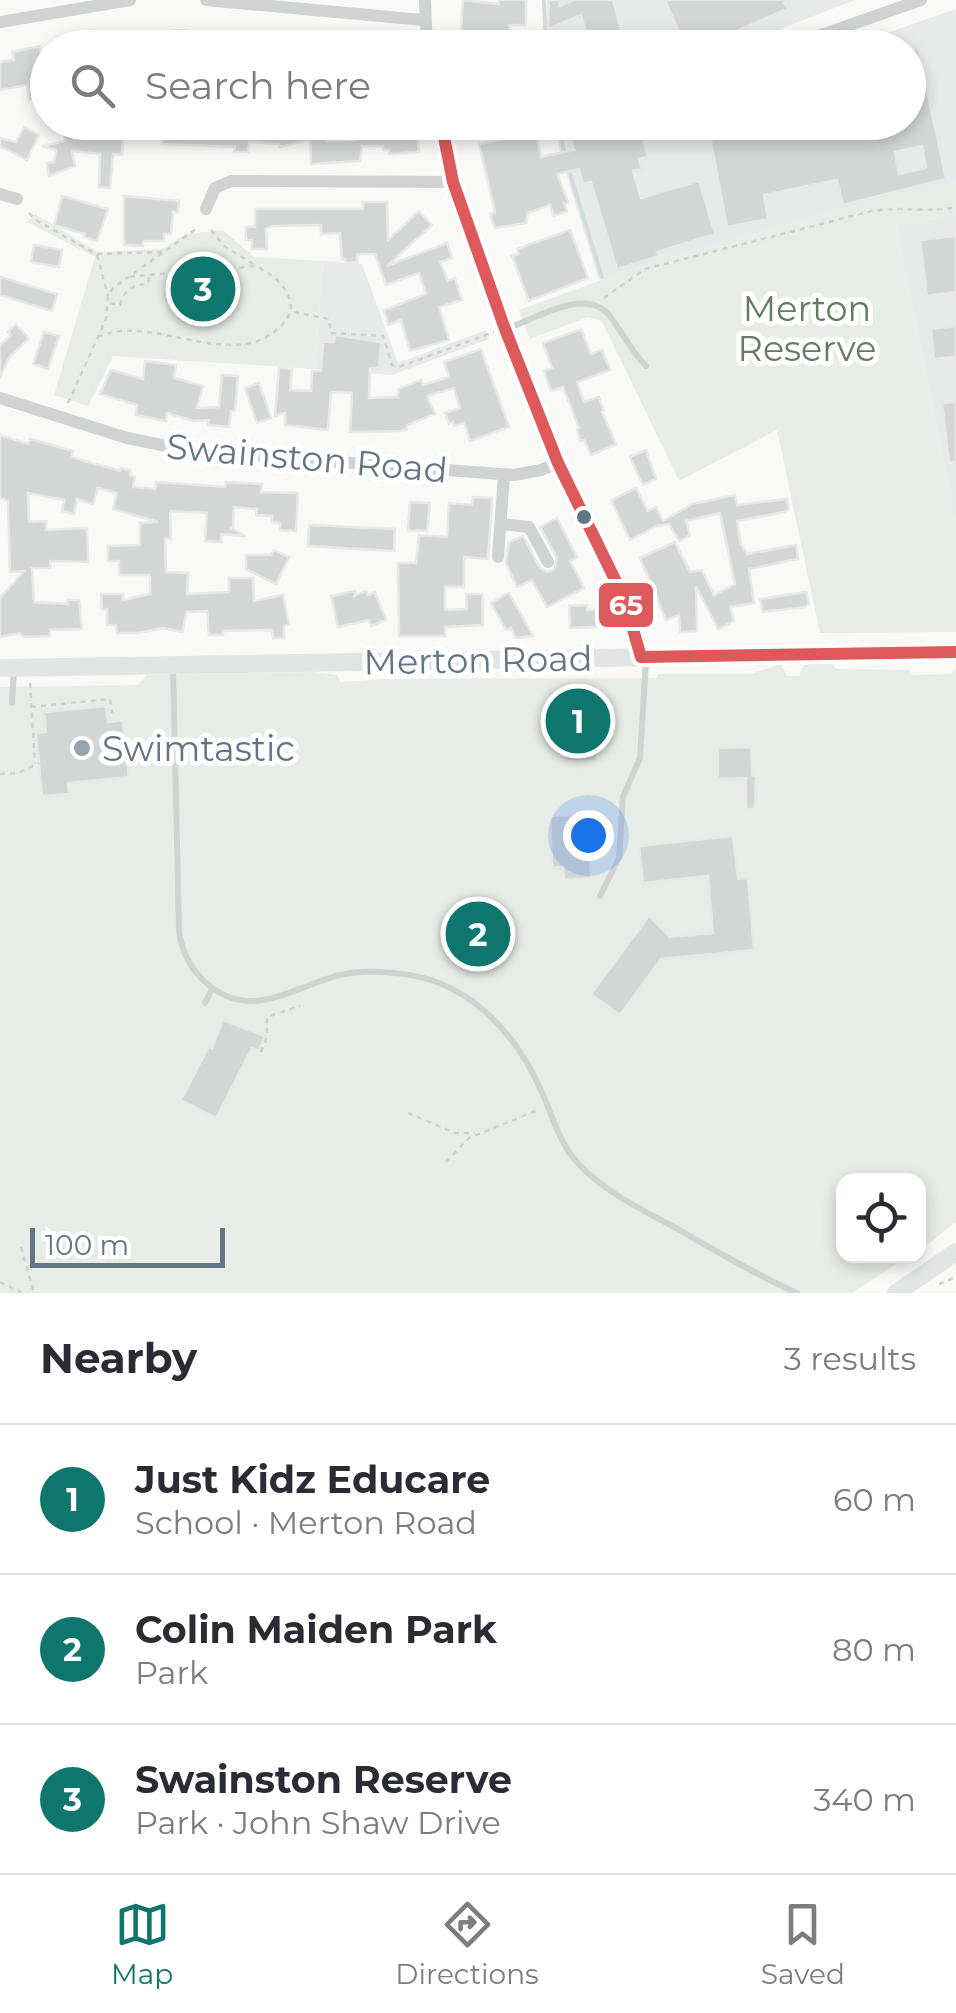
<!DOCTYPE html>
<meta charset="utf-8">
<style>
:root{--surface:#fff;--page:#f2f2f3;--text:#2b2b33;--muted:#7c7c81;--line:#e1e1e2;--accent:#0f766e}
body{margin:0;font-family:Montserrat,sans-serif;background:var(--page);color:var(--text)}
.controls{position:absolute;right:30px;bottom:30px;display:grid;overflow:hidden;border-radius:20px;box-shadow:0 5px 15px #0003}
.controls button{width:90px;height:90px;display:grid;place-items:center;padding:0;border:0;border-bottom:2px solid var(--line);background:var(--surface);color:var(--text);font:50px sans-serif}
.scale{position:absolute;left:30px;bottom:25px;width:195px;box-sizing:border-box;padding-left:10px;border:5px solid #637484;border-top:0;font-size:28px;line-height:35px;white-space:nowrap;color:#637484;-webkit-text-stroke:8px #fff;paint-order:stroke}
.you{position:absolute;left:588px;top:835px;width:35px;height:35px;margin:-25px;border:8px solid #fff;border-radius:50%;background:#1a73e8;box-shadow:0 0 0 15px #1a73e833}
.badge{display:grid;place-items:center;width:65px;height:65px;border-radius:50%;background:var(--accent);color:#fff;font-size:32px;font-weight:700}
.pin{position:absolute;translate:-50% -50%;border:5px solid #fff;box-shadow:0 2px 10px #0006}
.list{margin:0;padding:0;list-style:none}
h2{display:flex;justify-content:space-between;align-items:center;height:130px;margin:0;padding:0 40px;font-size:42px}
h2 small{font-size:32px;font-weight:400;color:var(--muted)}
.list li{display:grid;grid-template-columns:65px 1fr auto;gap:30px;align-items:center;box-sizing:border-box;height:150px;padding:0 40px;border-top:2px solid var(--line)}
.list b{display:block;font-size:38px;white-space:nowrap}
.list p{margin:0;font-size:32px;white-space:nowrap;color:var(--muted)}
.list em{font-size:32px;font-style:normal;color:var(--muted)}
.icon{flex:none;width:55px;height:55px;fill:none;stroke:currentColor;stroke-width:2;stroke-linecap:round;stroke-linejoin:round}
.map{position:relative;flex:none;width:956px;height:1293px;overflow:hidden}
.search{position:absolute;background:var(--surface);box-shadow:0 5px 15px #0003;left:30px;right:30px;top:30px;height:110px;display:flex;align-items:center;gap:25px;box-sizing:border-box;padding:0 35px;border-radius:55px;color:var(--muted);font-size:38px}
.sheet{height:580px;background:var(--surface)}
nav{display:flex;justify-content:space-around;align-items:center;box-sizing:border-box;height:140px;border-top:2px solid var(--line);background:var(--surface);font-size:28px;color:var(--muted)}
nav a{display:grid;justify-items:center;gap:5px}
nav .on{color:var(--accent)}
.map>svg:first-child{display:block}
.built{fill:#e8e9e9}
.green{fill:#e8ece6}
.lines{fill:none;stroke-linecap:round;stroke-linejoin:round}
.stream{stroke:#d2dadd;stroke-width:4}
.building{fill:#d4d5d5;stroke:#e8e8e8;stroke-width:2.5;fill-rule:evenodd}
.path{stroke:#cecfd0;stroke-width:2.5;stroke-dasharray:5 5;stroke-linecap:butt}
.lane{stroke:#d1d3d3;stroke-width:6}
.street{stroke:#d1d3d3;stroke-width:12}
.secondary{stroke:#e3e4e4;stroke-width:18}
.bus-1-casing{stroke:#fff;stroke-width:20}
.bus-1{stroke:#de595c;stroke-width:12}
.bus-dot{fill:#637484;stroke:#fff;stroke-width:4}
.poi-dot{fill:#98a3ad;stroke:#fff;stroke-width:4}
.labels{text-anchor:middle;dominant-baseline:central;stroke-width:10;stroke-linejoin:round;paint-order:stroke}
.park-label{font-size:35px;fill:#667b62;stroke:#fff}
.street-label{font-size:35px;fill:#637484;stroke:#fff}
.poi-label{font-size:35px;fill:#637484;stroke:#fff;text-anchor:start}
.line-badge{stroke:#fff;stroke-width:4}
.badge-label{font-size:28px;text-anchor:middle;font-weight:bold;fill:#fff}
</style>
<div class="map">
<svg width="956" height="1293" viewBox="0 0 956 1293">
<rect width="100%" height="100%" fill="#f9f9f8"/>
<path class="built" d="M547,0h308l-121,47h-184z
M956,9v172l-70,16 -246,69 -34,13 -37,-127 -5,-29h90l3,5 17,8 18,-4 9,-9 207,-1v-74l-62,-1z
M956,214v309l-60,-296z
M323,261l39,3 36,99 88,-33 3,9 -97,36 -77,-6z"/>
<path class="green" d="M555,123h9l5,29 38,126 33,-12 246,-69 70,-16v33l-60,13 60,296v109l-136,1 -43,-203 -98,51 -77,-160 -14,-4 -58,22 -11,-29 80,-29 -39,-128z
M35,214l63,38 64,-3 23,-15 38,-4 31,27 69,4 -8,108 -202,-13 -25,50 -34,-11 41,-138 -68,-35z
M828,662l9,7 72,1 4,5 38,-1 5,-6v554l-29,23 -8,3 -1,-68h-74v76h64l-56,37h-852v-606l138,-2 9,-10 168,-3 22,3 4,7 43,-3 272,-1 2,-4h92l31,-10 6,12h12l5,-11z"/>
<g class="lines">
<path class="stream" d="M544,0l2,48
M560,128l4,25
M568,167l34,110"/>
</g>
<path class="building" d="M463,0l36,4v-4h27v25h-17l4,20 -3,3h-50z
M549,0h11l-1,6 15,-6h39l13,48h-36l-9,-33 -33,14z
M665,0h118l4,9 -57,25 2,6 -17,7 -2,-6 -14,7h-13z
M178,30l19,2 -1,16h-130v-6l37,-7 1,3 33,-6 1,5z
M40,46l8,51 -19,3 -2,-15 -27,5v-28l14,-2 -2,-8z
M918,48l28,131 -103,26 -6,-25 -73,15 4,24 -41,8 -18,-96 42,-9h157v-72zM922,146l4,22 -27,6 -4,-22z
M68,122l56,4 -2,29 -9,-1 -3,34 -11,-1 1,-33 -28,-3 3,15 -26,10 -2,-13 7,-1 2,-12 -14,-4 23,-5 -3,-15z
M164,122l46,5 1,-5h116v19l28,-1 -1,-18h63l2,30 -30,2v-4h-5l-1,-4h-21l-2,15 -49,3 -1,-24 -30,7 -1,-3 -30,-2 -1,10h-14l1,-5 -73,-3z
M534,122h105l9,35 -9,2 3,10 -9,2 8,27 58,-17 16,53 -58,18 2,4 -42,13 -26,-87 -8,2 -4,-15 -22,5 11,28 -4,1 3,8 -13,5 -4,-11 -22,8 -2,10 -31,5 -5,-14 5,-2 -16,-68 57,-12 5,25 33,-7 -6,-22 -31,6z
M24,127l15,8 -12,25 -27,-14v-8l16,4z
M62,196l46,13 -11,32 -13,-4 1,-3 -31,-9z
M124,196l55,5 -1,11h-5l-2,22h-7v7h-21v5l-19,-1z
M363,202h24l1,38 31,-29 13,14 -45,41 60,-23 5,15 -12,4 8,19 7,-3 7,22 -23,7 10,33 -39,11 -9,-31 -13,5 -4,-15 42,-16 -7,-21 -33,12 -11,-31h-18v8l-11,1v-4h-4l-2,-26 -19,1v-9l-49,1 -6,3 1,20h-15v-9h-6v-13h9v-18h108z
M570,230l18,48 -59,23 -17,-45 7,-2 -2,-5z
M956,236v56l-29,4 -7,-56z
M34,245l28,5 -3,17 -28,-5z
M0,277l57,17 -5,17 -52,-16z
M16,324l13,15 -20,18 -9,21v-33l11,-10 -3,-3z
M956,326v31l-22,2 -3,-30z
M581,329l10,25 11,-4 8,20 -33,12 7,20 15,-5 5,14 -2,1 14,32 -25,11 -7,-15 -4,1 -3,-12 2,-1 -16,-41 -12,4 -7,-20 8,-3 -9,-25z
M44,332l15,4 -11,33 -15,-5z
M335,335l46,7 -2,26h-9l-1,30 29,-1v-8l23,-9 2,5 26,-8 -5,-15 37,-13 28,78 -39,14 -6,-18 -10,3 -1,-4 -4,2 -4,-11 15,-5 -6,-20 -27,8 8,18 -28,11v4l-6,2 -51,1 2,-39 -21,-1 -3,38 -43,-5v-12l-10,3 4,-48 13,1 -2,21 21,1 1,-20h9l2,-29h11z
M145,361l31,4 -2,13 29,8 -6,22 22,-1 3,-32 16,1 -3,35h-4l-2,16 -21,-2 1,-5 -16,1 -26,-8 -1,8 -30,-6 1,-10 -37,-11 11,-24 32,9z
M259,383l12,35 -14,5 -12,-35z
M956,402v60h-7l-7,-59z
M0,435l28,9 2,-5 22,6 21,6 -2,6 49,14 1,-3 10,2 -1,5 5,2 -2,10 22,2 1,-7 69,5 1,-5 36,2 -1,8 37,1 -2,38 -16,-1v-7l-8,-1v-6l-16,-1 1,-6 -23,-2 -1,21h-3l16,8 -25,-2v8l-16,-1 2,-28 -37,-2 1,28h-6l1,33 22,1 -1,21 42,-2v-14h24l1,23 29,-6 6,29 -5,2v12h-11l-1,-8 -49,1v4h-14l-2,-24 -20,1 -5,20 -19,-4 -25,5h-21l-1,-8h-9v-16h-5l-1,-15h22v6l27,-6v-19h-31v-14h-11v-15l32,-1v-22l18,-1 -45,-13 4,-16 -19,-5 -5,16 -16,-5 -3,15 -12,-3 2,-11 -36,-7 1,29 17,-1v9l41,-2 1,34 -38,-1v7h-18l2,34 34,2v-4h11l3,29 -32,1v6l-26,1 -5,-4 -19,4v-39l24,-27 -14,1 -2,-71 -8,-3z
M646,450l10,29 -13,6 -13,-28z
M636,488l12,23 8,-4 7,14 29,-17 43,-9 2,10 50,-6 2,10 -5,3 -47,9 4,24 6,9 49,-9 2,14 -49,10 5,34 -24,4 4,14 -16,8 -22,-43 1,45 -17,1 -1,-17 -13,5 -26,-62 35,-16 15,30 12,-2 12,25 21,-11 -15,-71 -34,8 4,14 -11,6 -10,-17 -12,2 -27,14 -19,-40z
M473,497l19,1 -4,61 -24,-2v30h-19v23l22,-1 -1,-15h16l1,31 -38,2v9h-46l-1,-73h18l3,-28 28,2 2,-34 23,2z
M410,502l20,1 -3,28 -19,-1z
M557,518l20,39 -7,4 14,27 -37,19 -15,-27 -15,7 -11,-24 3,-21 14,-6 17,32 7,4 7,-2 3,-12 -17,-31z
M309,525l86,4 -1,22 -86,-5z
M274,550l15,7 -13,27 -30,-15v-14h25z
M355,591l-1,5 12,-5 2,4 7,-3 11,28 -15,6 -2,-6 -31,7 -7,-31z
M806,592l3,12 -4,3 -42,5 -3,-13z
M509,593l24,43 -17,2 -5,-10 -5,2 -15,-27z
M587,605v5h9v17l-26,1 -1,-22z
M596,694l1,67h-31v-32h15v-34z
M106,706l2,16 15,-2 6,57 -61,6 1,11 -27,2 -6,-63 10,-1 -2,-20z
M751,747l1,28 4,1 -1,33h-9v-31l-28,1v-31z
M571,815l2,30h17l1,33 -27,2 -1,-13 -11,1 -2,-52z
M733,836l5,43 10,-1 6,72 -93,9 -41,56 -29,-21 58,-78 21,21 43,-4 -5,-57 -65,7 -4,-37z
M223,1020l42,16 -6,15 -7,-3 -36,70 -35,-18 28,-54 3,2z"/>
<g class="lines">
<path class="path" d="M29,213l7,7 60,34 66,-2
M211,230l13,16 31,19
M97,255l11,41
M604,298l41,-29 227,-58c29,-5 55,2 84,-4
M110,303l10,2c4,-15 13,-21 28,-21l1,-8
M294,312l35,7 2,14 52,3 9,29 7,2 95,-35
M98,337c58,-27 150,48 193,-25 1,-23 -16,-36 -35,-46l-131,11
M68,403l38,-84 2,-22 5,-9 83,-59
M30,683l5,81
M31,707l79,-8 2,14
M0,774l18,-1 21,-10
M261,1052l6,-15v-20l33,-11
M408,1113l47,20h20
M446,1162l23,-24 69,-28
M21,1247l13,46
M0,1282l22,11
M939,1284l17,-7"/>
<path class="lane" d="M506,329c28,-9 79,-43 103,-14 13,17 22,36 37,51
M173,666l6,266c3,18 10,34 23,47 45,44 85,11 134,-3 28,-8 70,-4 98,5 48,17 84,59 105,105 12,25 18,52 36,74 27,31 66,49 101,68 40,23 79,46 121,65
M12,703l2,-34
M600,896l19,-38 4,-61 17,-39 6,-97
M205,1003l7,-14"/>
<path class="street" d="M206,0l217,20
M425,0l2,48
M0,22l130,-22
M784,48l137,-48
M441,122l12,60 52,147 53,134 66,135 17,59
M0,194l17,5
M206,209l9,-21 16,-7 222,1
M0,398l127,40 65,13 322,24 27,-5 17,-7
M501,524l28,3 19,35
M498,557l6,-82"/>
<path class="secondary" d="M0,668l956,-16
M896,1293l60,-41"/>
<g class="bus-1-casing">
<path id="bus-1" d="M441,122l12,60 52,147 53,134 66,135 17,59 315,-5"/>
</g>
<use href="#bus-1" class="bus-1"/>
</g>
<circle class="bus-dot" cx="584" cy="517" r="9"/>
<circle class="poi-dot" cx="82" cy="748" r="10"/>
<g class="labels">
<g class="park-label">
<text x="807" y="308">Merton<tspan x="807" dy="40">Reserve</tspan></text>
</g>
<g class="street-label">
<text transform="translate(307 458) rotate(5)">Swainston Road</text>
<text transform="translate(478 660) rotate(-1)">Merton Road</text>
</g>
<g class="poi-label">
<text x="102" y="748">Swimtastic</text>
</g>
</g>
<rect class="line-badge" x="597" y="581" width="58" height="48" rx="10" fill="#de595c"/>
<g class="badge-label">
<text x="626" y="615">65</text>
</g>
</svg>
<div class="controls">
<button><svg class="icon" aria-label="locate" viewBox="0 0 24 24"><circle cx="12" cy="12" r="6"/><path d="M12 2v4M12 18v4M2 12h4M18 12h4"/></svg></button>
</div>
<div class="scale">100 m</div>
<div class="you"></div>
<div class="pin badge" style="left:578px;top:721px">1</div>
<div class="pin badge" style="left:478px;top:934px">2</div>
<div class="pin badge" style="left:203px;top:289px">3</div>
<div class="search"><svg class="icon" aria-label="search" viewBox="0 0 24 24"><circle cx="10" cy="10" r="6"/><path d="M15 15l6 6"/></svg>Search here</div>
</div>
<section class="sheet">
<h2>Nearby<small>3 results</small></h2>
<ul class="list">
<li><span class="badge">1</span><div><b>Just Kidz Educare</b><p>School · Merton Road</p></div><em>60 m</em></li>
<li><span class="badge">2</span><div><b>Colin Maiden Park</b><p>Park</p></div><em>80 m</em></li>
<li><span class="badge">3</span><div><b>Swainston Reserve</b><p>Park · John Shaw Drive</p></div><em>340 m</em></li>
</ul>
</section>
<nav>
<a class="on"><svg class="icon" aria-label="map" viewBox="0 0 24 24"><path d="M3 6l6-2 6 2 6-2v14l-6 2-6-2-6 2zM9 4v14M15 6v14"/></svg>Map</a>
<a><svg class="icon" aria-label="directions" viewBox="0 0 24 24"><path d="M12 3l9 9-9 9-9-9zM9 14v-3h6M13 9l2 2-2 2"/></svg>Directions</a>
<a><svg class="icon" aria-label="saved" viewBox="0 0 24 24"><path d="M7 4h10v16l-5-4-5 4z"/></svg>Saved</a>
</nav>
